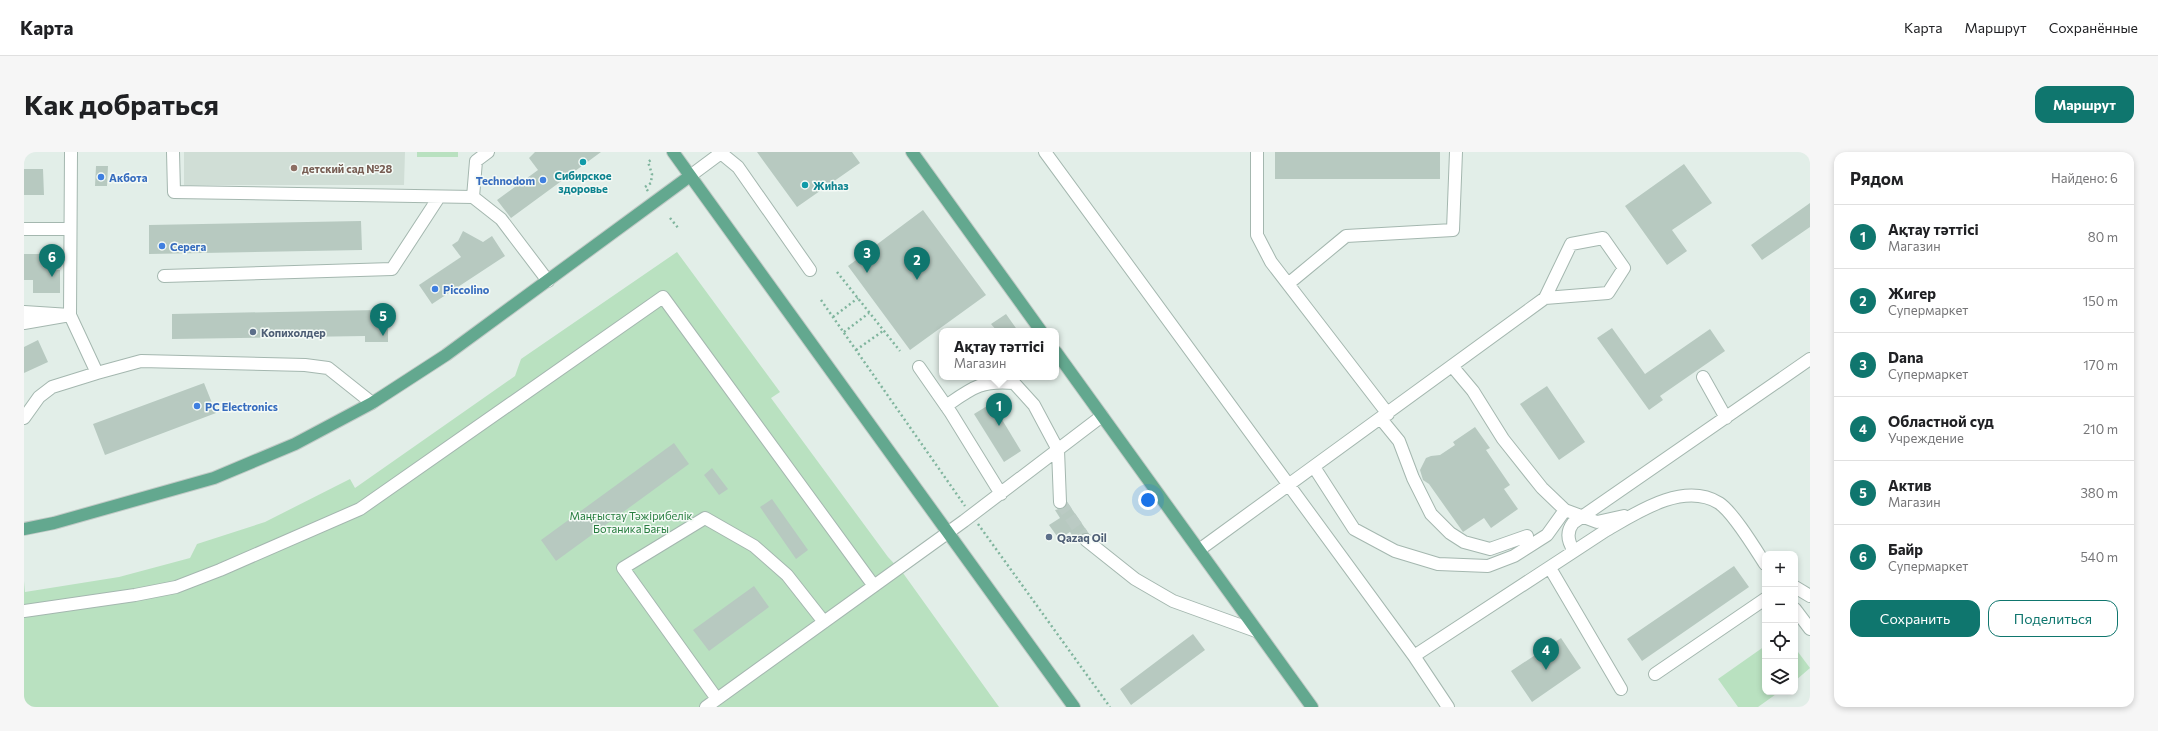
<!DOCTYPE html>
<html lang="ru">
<meta charset="utf-8">
<style>
:root{--surface:#fff;--page:#f6f6f6;--text:#202124;--muted:#757577;--line:#e0e0e0;--accent:#0f766e}
body{margin:0;font-family:Commissioner,sans-serif;background:var(--page);color:var(--text)}
.controls{position:absolute;right:12px;bottom:12px;display:grid;overflow:hidden;border-radius:8px;box-shadow:0 2px 6px #0003}
.controls button{width:36px;height:36px;display:grid;place-items:center;padding:0;border:0;border-bottom:1px solid var(--line);background:var(--surface);color:var(--text);font:20px sans-serif}
.you{position:absolute;left:1124px;top:348px;width:14px;height:14px;margin:-10px;border:3px solid #fff;border-radius:50%;background:#1a73e8;box-shadow:0 0 0 6px #1a73e833}
.badge{display:grid;place-items:center;width:26px;height:26px;border-radius:50%;background:var(--accent);color:#fff;font-size:13px;font-weight:700}
.pin{position:absolute;translate:-50% -33px;filter:drop-shadow(0 1px 2px #0008)}
.pin::after{content:'';position:absolute;top:21px;width:14px;height:12px;background:inherit;clip-path:polygon(0 0,100% 0,50% 100%)}
.popup{position:absolute;left:915px;top:176px;width:120px;height:52px;box-sizing:border-box;display:grid;place-content:center;border-radius:8px;background:var(--surface);filter:drop-shadow(0 1px 3px #0005);font-size:13px;white-space:nowrap;color:var(--muted)}
.popup b{font-size:15px;color:var(--text)}
.popup::after{content:'';position:absolute;left:50%;top:100%;margin-left:-8px;border:8px solid transparent;border-top-color:var(--surface)}
.list{margin:0;padding:0;list-style:none}
h2{display:flex;justify-content:space-between;align-items:center;height:52px;margin:0;padding:0 16px;font-size:17px}
h2 small{font-size:13px;font-weight:400;color:var(--muted)}
.list li{display:grid;grid-template-columns:26px 1fr auto;gap:12px;align-items:center;box-sizing:border-box;height:64px;padding:0 16px;border-top:1px solid var(--line)}
.list b{display:block;font-size:15px;white-space:nowrap}
.list p{margin:0;font-size:13px;white-space:nowrap;color:var(--muted)}
.list em{font-size:13px;font-style:normal;color:var(--muted)}
.actions{display:flex;gap:8px;padding:12px 16px}
.actions a{flex:1;padding:9px 0;border:1px solid var(--accent);border-radius:12px;text-align:center;font-size:14px;color:var(--accent)}
.actions .main{background:var(--accent);color:#fff}
.icon{flex:none;width:22px;height:22px;fill:none;stroke:currentColor;stroke-width:2;stroke-linecap:round;stroke-linejoin:round}
.map{position:relative;flex:none;width:1786px;height:555px;overflow:hidden;border-radius:12px}
header{display:flex;align-items:center;gap:24px;box-sizing:border-box;height:56px;padding:0 20px;background:var(--surface);border-bottom:1px solid var(--line)}
header strong{font-size:19px}
nav{display:flex;gap:22px;margin-inline-start:auto;font-size:14px}
.intro{display:flex;align-items:center;justify-content:space-between;box-sizing:border-box;height:96px;padding:0 24px}
h1{margin:0;font-size:28px}
.button{padding:10px 18px;border-radius:12px;background:var(--accent);color:#fff;font-size:14px;font-weight:700}
main{display:flex;gap:24px;padding:0 24px}
aside{flex:1;background:var(--surface);border-radius:12px;box-shadow:0 2px 6px #0003}
.map>svg:first-child{display:block}
.built{fill:#d0ded6}
.green{fill:#b9e1c0}
.building{fill:#b7c9c0}
.lines{fill:none;stroke-linecap:round;stroke-linejoin:round}
.minor-tunnel{stroke:#bbcbc4;stroke-width:12;stroke-dasharray:12 6;stroke-linecap:butt}
.minor-casing{stroke:#a4b7af;stroke-width:14}
.major-casing{stroke:#c1cac6;stroke-width:14}
.path{stroke:#80b59e;stroke-width:2.5;stroke-dasharray:2 3;stroke-linecap:butt}
.minor{stroke:#fff;stroke-width:12}
.major{stroke:#63a88f;stroke-width:12}
.culture-dot{fill:#0f9aa8;stroke:#f4faf6;stroke-width:1.5}
.education-dot{fill:#8d6e63;stroke:#f4faf6;stroke-width:1.5}
.shop-dot{fill:#3f7fe0;stroke:#f4faf6;stroke-width:1.5}
.service-dot{fill:#5c6f8a;stroke:#f4faf6;stroke-width:1.5}
.labels{text-anchor:middle;dominant-baseline:central;stroke-width:3;stroke-linejoin:round;paint-order:stroke}
.education-label{font-size:11px;font-weight:bold;fill:#785e54;stroke:#f4faf6;text-anchor:start}
.culture-label{font-size:11px;font-weight:bold;fill:#0d838f;stroke:#f4faf6}
.shop-label{font-size:11px;font-weight:bold;fill:#366cbe;stroke:#f4faf6;text-anchor:start}
.service-label{font-size:11px;font-weight:bold;fill:#4e5e75;stroke:#f4faf6;text-anchor:start}
.park-label{font-size:11px;fill:#267d3e;stroke:#f4faf6}
</style>
<header>
<strong>Карта</strong>
<nav><a>Карта</a><a>Маршрут</a><a>Сохранённые</a></nav>
</header>
<div class="intro"><h1>Как добраться</h1><a class="button">Маршрут</a></div>
<main>
<div class="map">
<svg width="1786" height="555" viewBox="0 0 1786 555">
<rect width="100%" height="100%" fill="#e2eee8"/>
<path class="built" d="M160,0h221l-1,33h-220z"/>
<path class="green" d="M393,0h41v5h-41z
M653,100l103,140 -9,6 117,159 15,16 96,134h-975v-126l1,11 94,-15 71,-19 7,-14 68,-22 85,-43 5,9 160,-112 6,-17z
M1741,494v46h14l-21,15h-20l-20,-28z
M1771,496l15,20 -15,13z"/>
<path class="building" d="M511,0h66l-90,66 -14,-18 41,-30 -9,-12z
M733,0h95l8,11 -63,44z
M1251,0h165v27h-165z
M1660,12l28,39 -40,27 15,21 -20,14 -42,-59z
M72,14h12l-1,20h-12z
M0,17h19l1,26h-20z
M1786,51v24l-48,33 -11,-15z
M899,58l63,85 -76,55 -62,-84z
M337,69l1,29 -213,4v-29z
M439,79l20,11 9,-6 13,20 -73,48 -13,-19 42,-28 -9,-12 6,-4z
M0,102h22v5h7v11h7v23h-27v-13h-9z
M354,158v5h10v27h-23v-6l-193,3v-25z
M982,162l12,17h-21l-6,-7z
M1588,176l33,46 65,-45 15,22 -65,45 3,4 -14,10 -52,-72z
M14,188l10,22 -24,11v-26z
M180,231l12,30 -111,42 -12,-31z
M1523,234l38,56 -26,18 -39,-56z
M968,251l29,48 -17,11 -30,-48z
M1451,275l15,21 -4,2 24,35 -6,4 14,20 -27,19 -7,-10 -21,14 -34,-48 -6,-4 -3,-10 6,-12 5,-2 9,-1 15,-10 -2,-3z
M650,291l15,21 -133,97 -15,-21z
M688,316l16,21 -9,6 -15,-20z
M748,347l36,51 -12,9 -36,-52z
M1043,350l20,29 -12,9 -5,-8 -11,7 -10,-14 11,-7 -5,-8 9,-2z
M1710,414l15,21 -107,74 -15,-22z
M730,434l15,21 -60,44 -16,-21z
M1169,482l12,16 -74,55 -11,-16z
M1537,486l20,30 -49,34 -21,-31z"/>
<g class="lines">
<path class="minor-tunnel" d="M1036,350l26,38"/>
<g class="minor-casing">
<path id="minor" d="M47,0l-1,163 27,58 44,-12 164,4 23,3 44,35
M149,0l1,40 299,5
M464,0l-12,9 -3,36 28,22 47,62
M1021,0l369,504 34,51
M1233,0v83l14,27 117,152
M666,24l31,-23 17,14 72,103
M0,77h45
M140,124l228,-7 47,-72
M1264,132l58,-48 107,-6 3,-78
M0,160l46,3 -46,8
M1428,214l21,25 30,48 39,49 23,22 32,12 27,-6
M895,215l32,46 50,81
M1679,225l23,41
M922,254c26,-18 35,-26 68,-23l20,22 24,45 2,52
M0,266l15,-21 13,-10 45,-14
M1357,267l18,22 14,37 18,36 19,19 14,9 26,7 37,-13
M1290,315l40,62 41,22 43,13 50,2 26,-10 33,-21 18,-25
M1062,388l49,39 38,22 83,30
M1175,398l346,-252 26,-54 32,-6 21,30 -16,25 -63,5
M1550,399c-6,-9 -8,-19 -1,-28l237,-164
M1526,416l71,121
M1771,435l15,9
M1771,457l15,20
M0,459l111,-16 41,-8 44,-17 140,-61 303,-212 211,289
M1390,504l191,-125c31,-18 78,-50 114,-28 14,9 37,47 46,61
M1631,522l110,-75
M693,547l-94,-131 82,-50 49,28 33,29 37,47
M682,555l258,-186 138,-105"/>
</g>
<g class="major-casing">
<path id="major" d="M649,0l401,555
M888,0l129,179
M1032,200l256,355
M0,377l30,-6 160,-45 81,-34 77,-41 74,-48 244,-179"/>
</g>
<path class="path" d="M624,39l-3,-4 6,-4 1,-9 -4,-12 3,-2
M646,66l9,11
M813,120l63,79
M797,148l144,206
M809,165l25,-19
M820,180l25,-19
M832,198l27,-19
M954,372l132,183"/>
<use href="#minor" class="minor"/>
<use href="#major" class="major"/>
</g>
<g class="culture-dot">
<circle cx="559" cy="10" r="4"/>
<circle cx="781" cy="33" r="4"/>
</g>
<circle class="education-dot" cx="270" cy="16" r="4"/>
<g class="shop-dot">
<circle cx="77" cy="25" r="4"/>
<circle cx="519" cy="28" r="4"/>
<circle cx="138" cy="94" r="4"/>
<circle cx="411" cy="137" r="4"/>
<circle cx="173" cy="254" r="4"/>
</g>
<g class="service-dot">
<circle cx="229" cy="180" r="4"/>
<circle cx="1025" cy="385" r="4"/>
</g>
<g class="labels">
<g class="education-label">
<text x="278" y="16">детский сад №28</text>
</g>
<g class="culture-label">
<text x="559" y="23">Сибирское<tspan x="559" dy="13">здоровье</tspan></text>
<text x="789" y="33" text-anchor="start">Жиhаз</text>
</g>
<g class="shop-label">
<text x="85" y="25">Акбота</text>
<text x="511" y="28" text-anchor="end">Technodom</text>
<text x="146" y="94">Cерега</text>
<text x="419" y="137">Piccolino</text>
<text x="181" y="254">PC Electronics</text>
</g>
<g class="service-label">
<text x="237" y="180">Копихолдер</text>
<text x="1033" y="385">Qazaq Oil</text>
</g>
<g class="park-label">
<text x="607" y="363">Маңғыстау Тәжірибелік<tspan x="607" dy="13">Ботаника Бағы</tspan></text>
</g>
</g>
</svg>
<div class="controls">
<button>+</button>
<button>−</button>
<button><svg class="icon" aria-label="locate" viewBox="0 0 24 24"><circle cx="12" cy="12" r="6"/><path d="M12 2v4M12 18v4M2 12h4M18 12h4"/></svg></button>
<button><svg class="icon" aria-label="layers" viewBox="0 0 24 24"><path d="M12 4l9 5-9 5-9-5zM3 14l9 5 9-5"/></svg></button>
</div>
<div class="you"></div>
<div class="pin badge" style="left:975px;top:274px">1</div>
<div class="popup"><b>Ақтау тәттісі</b>Магазин</div>
<div class="pin badge" style="left:893px;top:128px">2</div>
<div class="pin badge" style="left:843px;top:121px">3</div>
<div class="pin badge" style="left:1522px;top:518px">4</div>
<div class="pin badge" style="left:359px;top:184px">5</div>
<div class="pin badge" style="left:28px;top:125px">6</div>
</div>
<aside>
<h2>Рядом<small>Найдено: 6</small></h2>
<ul class="list">
<li><span class="badge">1</span><div><b>Ақтау тәттісі</b><p>Магазин</p></div><em>80 m</em></li>
<li><span class="badge">2</span><div><b>Жигер</b><p>Супермаркет</p></div><em>150 m</em></li>
<li><span class="badge">3</span><div><b>Dana</b><p>Супермаркет</p></div><em>170 m</em></li>
<li><span class="badge">4</span><div><b>Областной суд</b><p>Учреждение</p></div><em>210 m</em></li>
<li><span class="badge">5</span><div><b>Актив</b><p>Магазин</p></div><em>380 m</em></li>
<li><span class="badge">6</span><div><b>Байр</b><p>Супермаркет</p></div><em>540 m</em></li>
</ul>
<div class="actions"><a class="main">Сохранить</a><a>Поделиться</a></div>
</aside>
</main>
